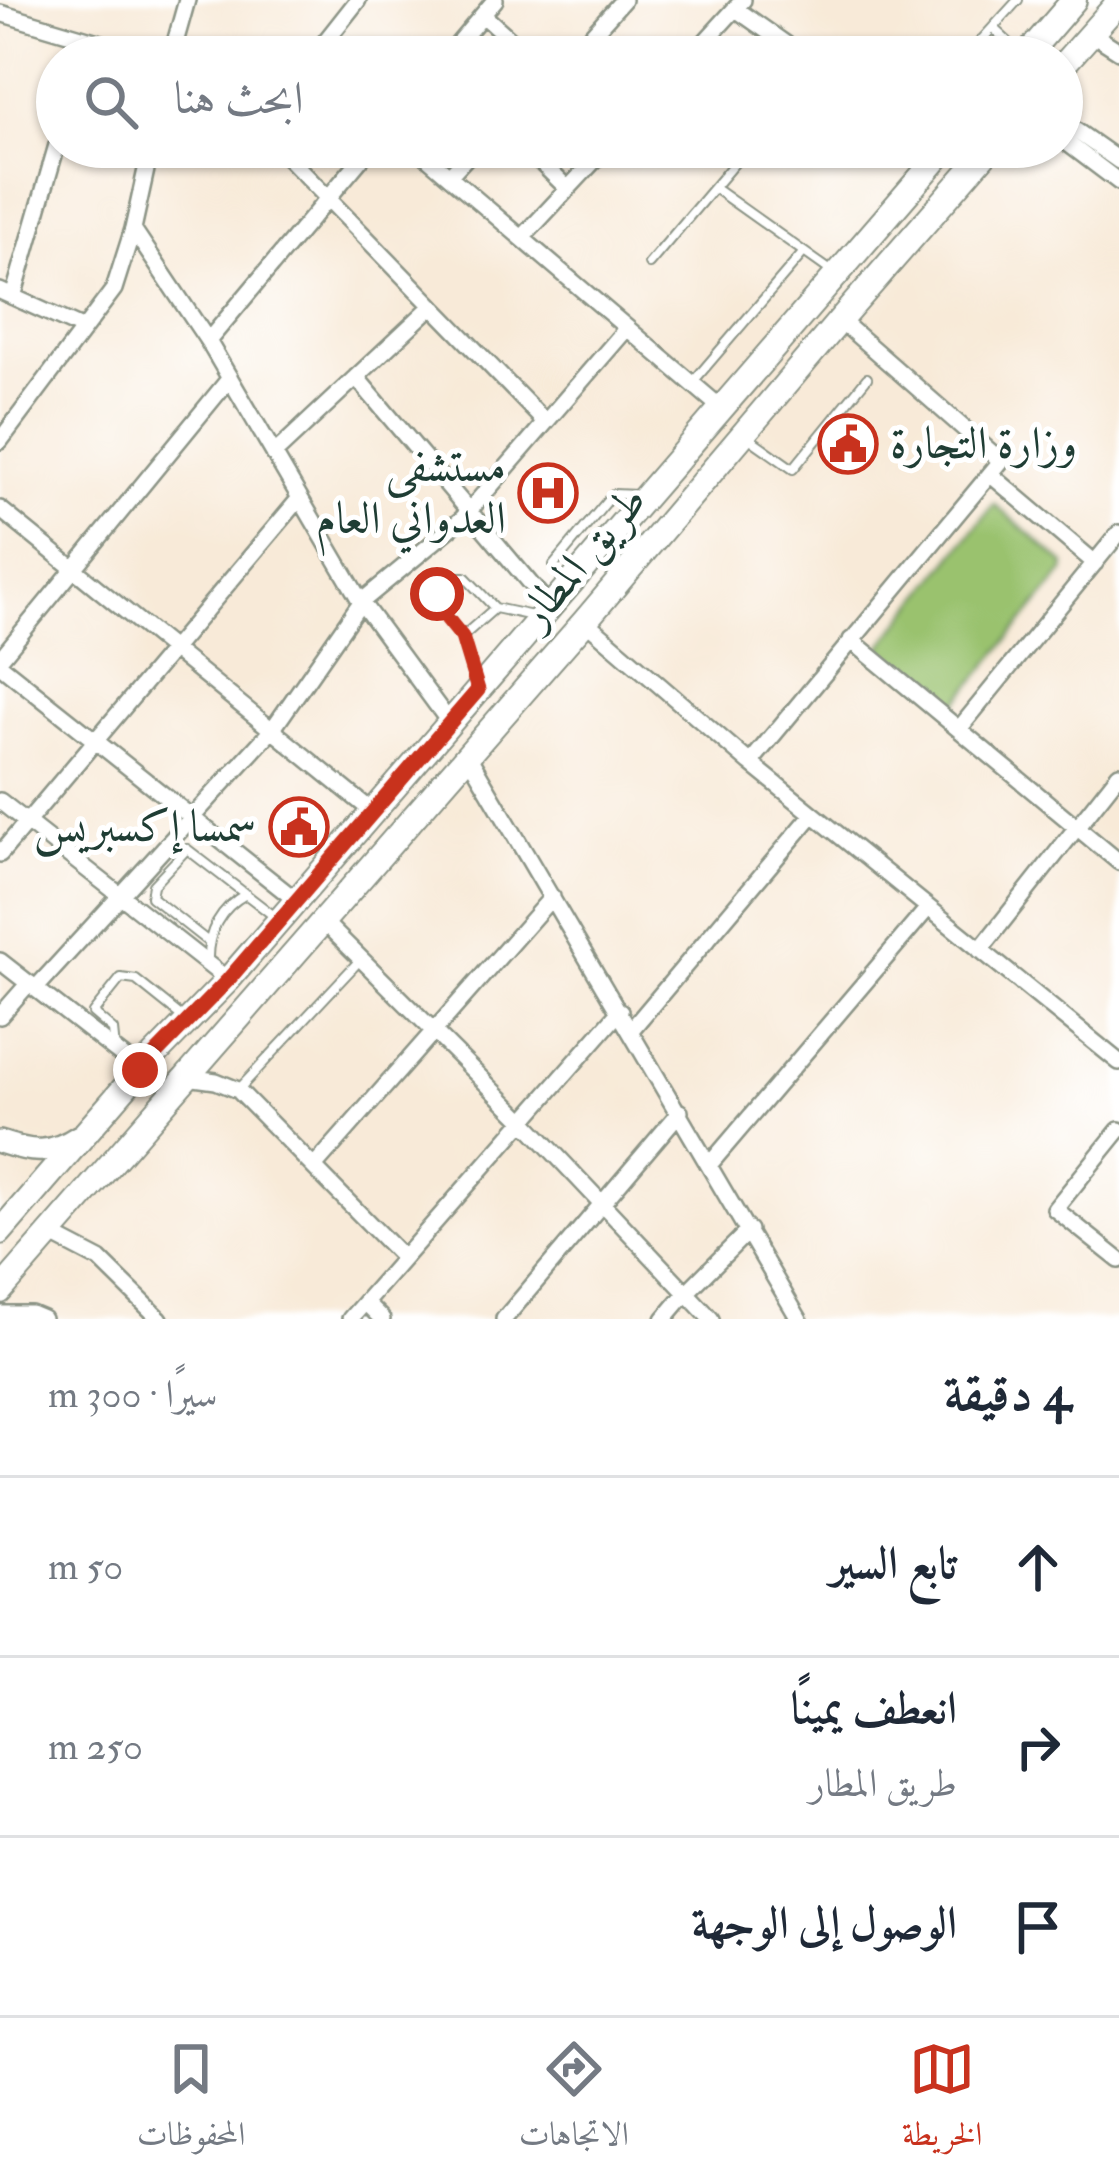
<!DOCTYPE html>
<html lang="ar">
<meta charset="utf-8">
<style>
:root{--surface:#fff;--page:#f6f6f7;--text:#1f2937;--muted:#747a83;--line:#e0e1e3;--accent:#c8321e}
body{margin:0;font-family:"IM FELL Double Pica",Amiri,serif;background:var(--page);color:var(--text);direction:rtl}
.stop{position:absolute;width:36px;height:36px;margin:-27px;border:9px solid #c8321e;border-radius:50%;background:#fff}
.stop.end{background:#c8321e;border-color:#fff;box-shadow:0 3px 12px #0008}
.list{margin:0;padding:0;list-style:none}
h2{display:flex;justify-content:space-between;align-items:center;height:156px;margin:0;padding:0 48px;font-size:51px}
h2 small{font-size:39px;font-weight:400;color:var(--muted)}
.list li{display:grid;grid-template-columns:78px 1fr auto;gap:36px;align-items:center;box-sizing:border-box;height:180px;padding:0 48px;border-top:3px solid var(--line)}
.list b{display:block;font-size:45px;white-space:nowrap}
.list p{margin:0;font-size:39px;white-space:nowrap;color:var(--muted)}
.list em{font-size:39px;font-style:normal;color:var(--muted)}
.icon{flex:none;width:66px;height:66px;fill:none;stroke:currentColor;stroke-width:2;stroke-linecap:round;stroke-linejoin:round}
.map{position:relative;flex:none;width:1119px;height:1319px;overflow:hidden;direction:ltr}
.search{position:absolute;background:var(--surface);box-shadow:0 3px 9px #0004;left:36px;right:36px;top:36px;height:132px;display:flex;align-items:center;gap:30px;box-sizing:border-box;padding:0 42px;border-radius:66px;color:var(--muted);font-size:45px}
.sheet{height:696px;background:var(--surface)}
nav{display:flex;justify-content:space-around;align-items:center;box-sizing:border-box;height:168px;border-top:3px solid var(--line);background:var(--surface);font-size:33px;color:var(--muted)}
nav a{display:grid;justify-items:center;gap:6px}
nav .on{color:var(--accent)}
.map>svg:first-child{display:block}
.green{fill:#9ac26e;stroke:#5c8051;stroke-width:3}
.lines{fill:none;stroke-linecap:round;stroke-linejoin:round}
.service-casing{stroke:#8c9486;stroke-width:12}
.minor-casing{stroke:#8c9486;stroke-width:20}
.secondary-casing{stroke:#8c9486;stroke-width:26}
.primary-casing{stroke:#8c9486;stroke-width:28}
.service{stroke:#fff;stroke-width:8}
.minor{stroke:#fff;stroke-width:15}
.secondary{stroke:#fff;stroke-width:21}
.primary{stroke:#fff;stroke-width:24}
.route{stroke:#c8321e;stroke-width:15}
.labels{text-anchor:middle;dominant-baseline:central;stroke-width:10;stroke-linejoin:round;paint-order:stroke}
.poi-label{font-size:45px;fill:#1f3d34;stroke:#fff;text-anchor:end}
.street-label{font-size:45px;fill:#1f3d34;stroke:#fff}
</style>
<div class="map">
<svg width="1119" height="1319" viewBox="0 0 1119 1319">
<rect width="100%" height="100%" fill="#fff"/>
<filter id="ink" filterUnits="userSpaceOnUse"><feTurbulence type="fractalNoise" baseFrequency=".00833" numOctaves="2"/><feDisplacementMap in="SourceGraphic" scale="24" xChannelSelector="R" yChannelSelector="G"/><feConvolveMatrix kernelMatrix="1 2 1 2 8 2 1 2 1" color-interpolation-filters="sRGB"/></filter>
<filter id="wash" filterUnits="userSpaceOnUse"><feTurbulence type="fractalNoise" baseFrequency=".004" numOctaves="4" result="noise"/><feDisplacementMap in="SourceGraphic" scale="48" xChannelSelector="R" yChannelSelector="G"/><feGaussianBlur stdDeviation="2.7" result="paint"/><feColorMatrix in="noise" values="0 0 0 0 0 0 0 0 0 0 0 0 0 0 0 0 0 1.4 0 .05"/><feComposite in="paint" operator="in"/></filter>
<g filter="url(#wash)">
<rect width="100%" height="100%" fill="#f8ead8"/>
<path class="green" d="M994,504l71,60 -1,8 -110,134 -74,-58z"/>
</g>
<g filter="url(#ink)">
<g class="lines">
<g class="service-casing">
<path id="service" d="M993,28l30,28
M743,50l10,7
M966,57l52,-57
M714,188l121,86
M649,264l99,-117
M692,383l112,-131
M749,438l44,31 74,-91
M554,565l59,-71 25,1
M462,637l-27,-36 2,-7 18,-17h10l30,31
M475,681l-13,-44 33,-29 38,8
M207,941l-56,-44 2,-12 34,-36 87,67
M208,961c-1,-28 12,-53 38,-67
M115,1049l-2,-19 -20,-17 28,-35 15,2 50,40
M239,1089l121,-129"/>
</g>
<g class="minor-casing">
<path id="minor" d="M736,9l68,48
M0,13l149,44
M483,15l47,42
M1091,33l28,18
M171,57l16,-57
M313,57l45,-57
M447,57l48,-57
M572,57l51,-57
M691,57l52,-57
M1062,121l57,40
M1062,139l57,43
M278,147l267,275
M415,147l306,261
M525,147l43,42
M449,176l27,-29
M133,229l75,112 153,261 89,121
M522,238l85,-91
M0,291l84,38
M13,297l44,-152
M208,341l163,-194
M356,377l194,230
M0,441l114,-152 19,-60 18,-82
M274,454l158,-148
M990,474l105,89
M0,509l373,303
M585,621l165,142 369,299
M851,640l268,222
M0,659l230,-281
M0,665l297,236
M959,729l160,-196
M467,754l332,565
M750,763l251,-302 -161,-141
M0,801l228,179
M0,854l300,-356
M323,921l200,199 188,199
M980,950l139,-176
M0,961l140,109
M36,988l236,-258 89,-128 102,-84 164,-190
M0,1016l29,-33
M631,1030l182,-216
M187,1077l29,4 22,9 165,168
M1119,1130l-64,79 64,51
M710,1164l218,-256
M314,1167l238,-270
M50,1234l50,26 60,59
M365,1302l17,17
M0,1314h31l12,5
M350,1319l270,-308
M504,1319l176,-207
M664,1319l22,-26 63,-63"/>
</g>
<g class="secondary-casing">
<path id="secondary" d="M0,1142c33,11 50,13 79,-6"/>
</g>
<g class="primary-casing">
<path id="primary" d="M1025,57l49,-57
M1062,66l57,-64
M0,1232l140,-162 88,-90 719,-833
M0,1291l585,-670 255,-301 151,-173"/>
</g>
<use href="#service" class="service"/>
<use href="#minor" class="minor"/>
<use href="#secondary" class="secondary"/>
<use href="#primary" class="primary"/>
</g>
</g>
<g class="lines" filter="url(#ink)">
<path class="route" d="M140,1070l88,-90 250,-290 -16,-53 -25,-31v-12"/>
</g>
<defs>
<g id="civic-ring" transform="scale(3)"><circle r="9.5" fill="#fff" stroke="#c8321e" stroke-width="1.5"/><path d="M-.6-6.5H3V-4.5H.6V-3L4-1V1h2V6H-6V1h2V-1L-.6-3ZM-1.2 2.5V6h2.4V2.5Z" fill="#c8321e"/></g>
<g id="hospital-ring" transform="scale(3)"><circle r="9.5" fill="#fff" stroke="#c8321e" stroke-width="1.5"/><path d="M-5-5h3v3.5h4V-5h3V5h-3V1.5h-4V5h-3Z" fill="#c8321e"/></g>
</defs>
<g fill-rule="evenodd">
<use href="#civic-ring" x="848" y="444"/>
<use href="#hospital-ring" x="548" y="493"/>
<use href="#civic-ring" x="299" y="827"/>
</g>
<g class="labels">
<g class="poi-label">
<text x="890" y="444" text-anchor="start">وزارة التجارة</text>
<text x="506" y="467">مستشفى<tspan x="506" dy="52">العدواني العام</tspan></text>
<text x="257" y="827">سمسا إكسبريس</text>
</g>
<g class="street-label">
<text transform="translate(583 557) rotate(-50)">طريق المطار</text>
</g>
</g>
</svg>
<div class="stop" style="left:437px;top:594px"></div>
<div class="stop end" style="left:140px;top:1070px"></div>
<div class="search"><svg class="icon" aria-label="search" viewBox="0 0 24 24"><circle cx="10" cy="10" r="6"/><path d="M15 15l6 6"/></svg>ابحث هنا</div>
</div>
<section class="sheet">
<h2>4 دقيقة<small>سيرًا · 300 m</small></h2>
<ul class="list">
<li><svg class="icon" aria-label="ahead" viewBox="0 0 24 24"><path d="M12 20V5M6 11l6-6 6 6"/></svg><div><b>تابع السير</b></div><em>50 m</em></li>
<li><svg class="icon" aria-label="right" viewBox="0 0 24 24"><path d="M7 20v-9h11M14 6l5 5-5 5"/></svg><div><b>انعطف يمينًا</b><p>طريق المطار</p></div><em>250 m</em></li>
<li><svg class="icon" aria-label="arrive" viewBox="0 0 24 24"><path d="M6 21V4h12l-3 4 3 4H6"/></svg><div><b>الوصول إلى الوجهة</b></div></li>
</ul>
</section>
<nav>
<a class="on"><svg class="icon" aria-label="map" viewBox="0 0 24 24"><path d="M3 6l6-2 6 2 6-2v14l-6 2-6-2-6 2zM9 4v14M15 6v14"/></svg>الخريطة</a>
<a><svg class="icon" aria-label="directions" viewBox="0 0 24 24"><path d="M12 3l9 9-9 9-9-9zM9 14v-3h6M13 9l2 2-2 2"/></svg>الاتجاهات</a>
<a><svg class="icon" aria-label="saved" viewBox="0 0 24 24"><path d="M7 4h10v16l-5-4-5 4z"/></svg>المحفوظات</a>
</nav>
